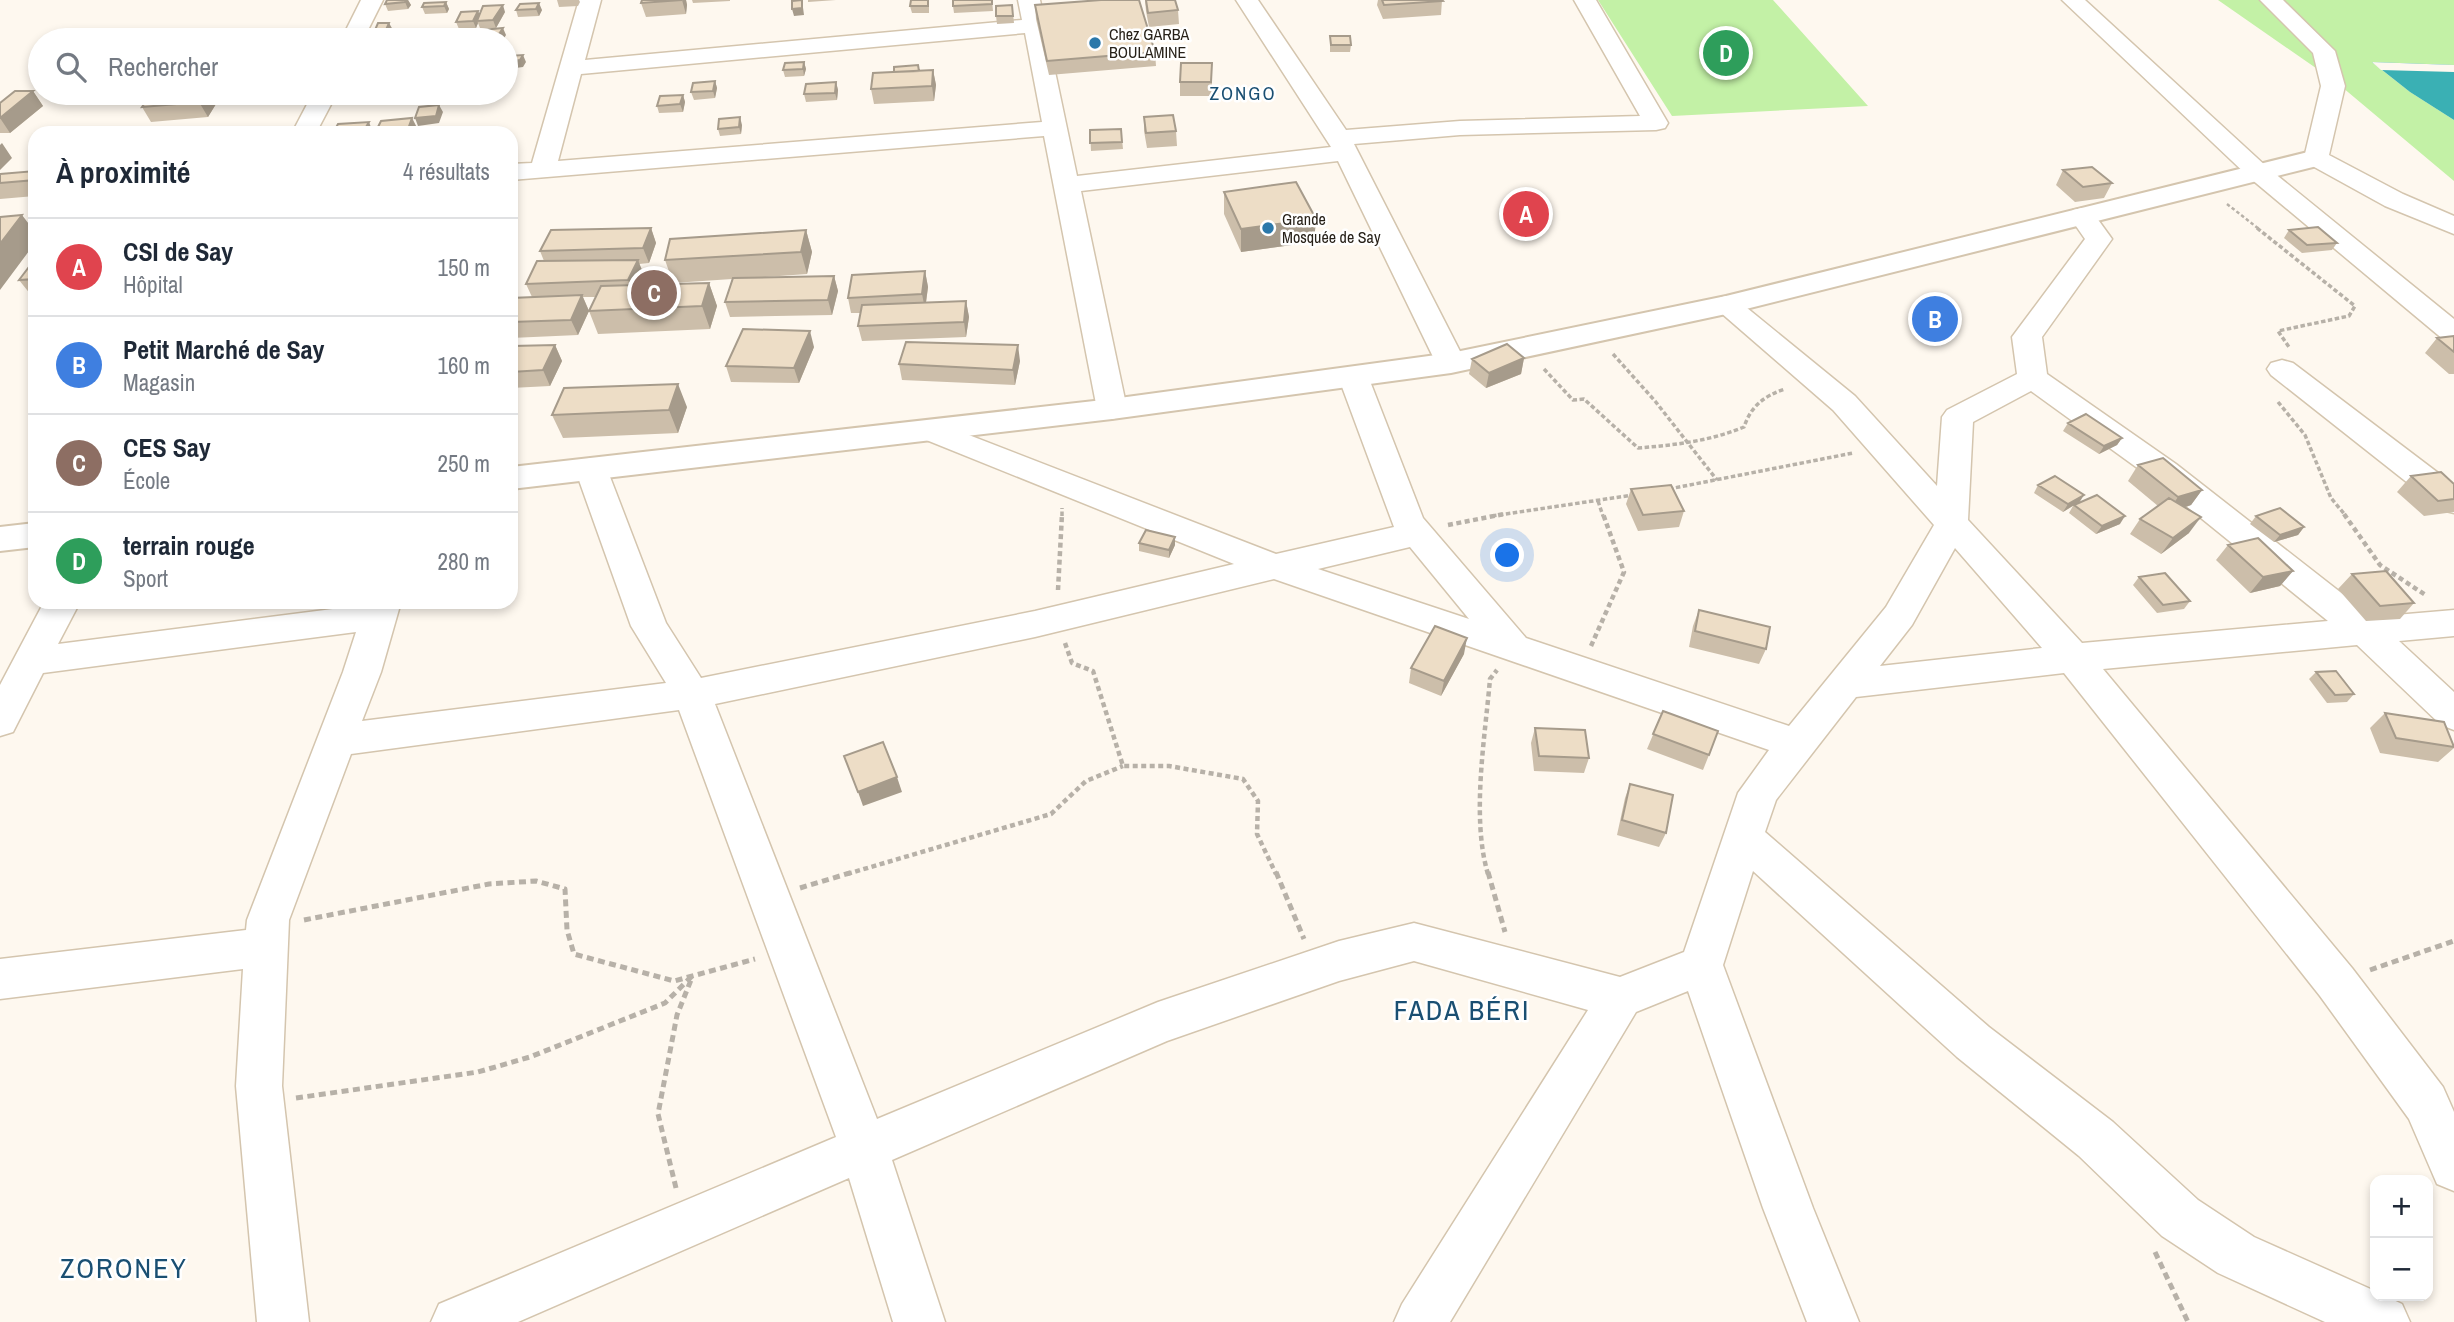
<!DOCTYPE html>
<html lang="fr">
<meta charset="utf-8">
<style>
:root{--surface:#fff;--page:#f6f6f7;--text:#1f2937;--muted:#747a83;--line:#e0e1e3;--accent:#2b78aa}
body{margin:0;font-family:"Archivo Narrow",sans-serif;background:var(--page);color:var(--text)}
.controls{position:absolute;right:21px;bottom:21px;display:grid;overflow:hidden;border-radius:14px;box-shadow:0 4px 10px #0003}
.controls button{width:63px;height:63px;display:grid;place-items:center;padding:0;border:0;border-bottom:2px solid var(--line);background:var(--surface);color:var(--text);font:35px sans-serif}
.you{position:absolute;left:1508px;top:556px;width:24px;height:24px;margin:-18px;border:5px solid #fff;border-radius:50%;background:#1a73e8;box-shadow:0 0 0 10px #1a73e833}
.badge{display:grid;place-items:center;width:46px;height:46px;border-radius:50%;background:var(--accent);color:#fff;font-size:23px;font-weight:700}
.pin{position:absolute;translate:-50% -50%;border:4px solid #fff;box-shadow:0 2px 7px #0006}
.list{margin:0;padding:0;list-style:none}
h2{display:flex;justify-content:space-between;align-items:center;height:91px;margin:0;padding:0 28px;font-size:30px}
h2 small{font-size:23px;font-weight:400;color:var(--muted)}
.list li{display:grid;grid-template-columns:46px 1fr auto;gap:21px;align-items:center;box-sizing:border-box;height:98px;padding:0 28px;border-top:2px solid var(--line)}
.list b{display:block;font-size:26px;white-space:nowrap}
.list p{margin:0;font-size:23px;white-space:nowrap;color:var(--muted)}
.list em{font-size:23px;font-style:normal;color:var(--muted)}
.icon{flex:none;width:38px;height:38px;fill:none;stroke:currentColor;stroke-width:2;stroke-linecap:round;stroke-linejoin:round}
.map{position:relative;flex:none;width:2454px;height:1322px;overflow:hidden}
.search{position:absolute;background:var(--surface);box-shadow:0 4px 10px #0003;left:28px;top:28px;width:490px;height:77px;display:flex;align-items:center;gap:18px;box-sizing:border-box;padding:0 24px;border-radius:38px;color:var(--muted);font-size:26px}
.panel{position:absolute;background:var(--surface);box-shadow:0 4px 10px #0003;left:28px;top:126px;width:490px;height:483px;border-radius:21px}
.map>svg:first-child{display:block}
.green{fill:#c3f1a6}
.water{fill:#3ab0b4}
.pier{fill:#fef8ef}
.lines{fill:none;stroke-linecap:round;stroke-linejoin:round}
.street-casing{stroke:#d4c5ae;stroke-width:3}
.secondary-casing{stroke:#d4c5ae;stroke-width:4}
.path-far3{stroke:#b7b1a8;stroke-width:2.5;stroke-dasharray:3.5 2.5;stroke-linecap:butt}
.path-far2{stroke:#b7b1a8;stroke-width:3.5;stroke-dasharray:4.5 2.5;stroke-linecap:butt}
.path-far1{stroke:#b7b1a8;stroke-width:4.5;stroke-dasharray:5 3.5;stroke-linecap:butt}
.path{stroke:#b7b1a8;stroke-width:5;stroke-dasharray:7 4.5;stroke-linecap:butt}
.street{fill:#fff;fill-rule:evenodd}
.secondary{fill:#fff;fill-rule:evenodd}
.wall{fill:#ccbeaa}
.shaded-wall{fill:#a69b8b}
.building{fill:#edddc6;stroke:#a69b8b;stroke-width:2}
.poi-dot{fill:#2b78aa;stroke:#fff;stroke-width:2.5}
.labels{text-anchor:middle;dominant-baseline:central;stroke-width:5;stroke-linejoin:round;paint-order:stroke}
.far-poi-label{font-size:16px;fill:#272119;stroke:#fff;text-anchor:start}
.far-quarter-label{font-size:19px;letter-spacing:2px;fill:#1a4f72;stroke:#fff}
.near-quarter-label{font-size:28px;letter-spacing:2px;fill:#1a4f72;stroke:#fff}
</style>
<div class="map">
<svg width="2454" height="1322" viewBox="0 0 2454 1322">
<rect width="100%" height="100%" fill="#fef8ef"/>
<path class="green" d="M1598,0h175l95,106 -196,10z
M2218,0h236v65l-81,-2 37,29 44,28v61l-118,-99z"/>
<path class="water" d="M2372,62l82,3v55l-44,-28z"/>
<path class="pier" d="M2372,62l82,3v7l-73,-2z"/>
<g class="lines">
<g class="street-casing">
<path id="street" d="M361,0h22l-20,40h-22z
M579,0h22l-16,60 437,-40 -4,-20h22l37,176 254,-29 -95,-147h22l88,130 114,-9 180,-5 -66,-116h22l72,123 -3,5 -9,2 -196,5 -106,9 112,219 -4,6 -11,3 -11,-3 -4,-6 -98,-202 -257,30 46,218 -4,7 -11,3 -11,-3 -4,-7 -53,-273 -533,44v-16l21,-1zM1025,33l17,89 -484,39 23,-87z
M2062,0h23l183,168 186,151v24l-10,-3 -194,-162z
M2260,0h23l52,51 10,35 -16,69 74,39 51,22v18l-69,-28 -78,-43 -3,-5 17,-72 -8,-33z
M313,93h24l-21,40h-24z
M2082,208l9,2 21,29 -70,98 5,37 129,90 196,153 82,-7v26l-55,5 55,51v38l-13,-5 -84,-80 -254,24 249,299 91,119 11,25v79l-17,-7 -28,-65 -89,-123 -256,-323 -208,24 -80,103 -11,32 224,195 124,95 85,78 56,37 121,54v5h10l17,8 8,18h-85l-107,-49 -56,-37 -83,-80 -122,-99 -204,-186 -30,94 90,243 46,114h-52l-44,-114 -75,-217 -52,21 -186,310h-56l8,-18 186,-294 -174,-49 -75,20 -172,60 -275,119 53,162h-52l-44,-144 -331,144h-87l8,-18 397,-167 -157,-427 -328,44 -62,166 -7,166 27,236h-52l-21,-236 7,-117 -243,30v-40l246,-29 1,-10 96,-248 13,-40 -313,41 -30,59 -13,4v-51l44,-83h36l-22,42 306,-39 1,-3h36l-20,70 -19,49 304,-38 -35,-57 -56,-157 5,-8 11,-3 11,3 5,8 59,154 35,55 334,-67 199,-47 -315,-127 -5,-7 5,-7 11,-3 346,134 118,-27 -56,-151 4,-7 11,-2 11,2 4,7 55,142 103,120 263,88 97,-119 48,-82 -101,-115 -121,-105 4,-6 10,-3 10,3 119,97 82,90 5,-69 5,-7 70,-36 -5,-37 73,-98 -16,-23 4,-6zM2031,391l123,89 174,141 -246,22 -114,-123 5,-98zM1410,547l59,72 -151,-50zM1955,548l87,100 -162,18 32,-41zM1274,579l495,171 -31,43 -54,159 -64,25 -206,-54 -75,18 -181,61 -281,117 -162,-415 320,-67z
M2282,360l11,3 161,122v28l-12,-3 -171,-135 -4,-6 4,-6z"/>
</g>
<g class="secondary-casing">
<path id="secondary" d="M2316,150l9,2 4,6 -4,6 -599,150 -275,59 -339,46 -601,70v-22l601,-68 339,-46 275,-57z
M35,523v24l-35,4v-24z"/>
</g>
<path class="path-far3" d="M2227,204l32,25"/>
<path class="path-far2" d="M2257,228l98,78 -6,10 -71,15 11,16
M1613,354l42,47 62,79
M1544,369l29,31 11,-1 54,49c37,-3 72,-7 106,-21 7,-21 20,-31 41,-38
M2278,402l27,33 26,63 15,18
M1669,489l184,-36
M1598,501l5,15
M1062,516v-8
M1492,516l141,-21"/>
<path class="path-far1" d="M2344,514l36,51 47,31
M1448,525l56,-11
M1058,590l4,-76
M1065,643l7,20 21,8 30,95h46l74,13 15,22 -1,33 19,40
M1591,646l33,-74 -21,-58
M847,874l204,-60 35,-33 37,-15
M1488,874c-17,-56 -3,-136 2,-195l7,-9"/>
<path class="path" d="M1276,872l28,67
M1488,872l17,60
M800,888l53,-16
M304,920l185,-36 47,-3 29,8 2,41 7,24 100,27 81,-22
M2370,970l84,-29
M296,1098l182,-26 52,-15 135,-54 27,-27
M676,1188l-18,-74 19,-99 14,-35
M2155,1252l33,70"/>
<use href="#street" class="street"/>
<use href="#secondary" class="secondary"/>
</g>
<path class="wall" d="M408,0l3,5 -3,4 -20,2 -3,-7z
M557,0h22l1,2 -2,4 -19,1z
M686,0l1,5 -1,9 -40,3 -5,-14z
M692,0h38v1l-37,2z
M808,0h28l-28,2z
M992,0l1,11 -39,2 -1,-7z
M1145,0l33,10 1,14 -30,3 -3,-16z
M1378,0h64l-1,15 -58,4 -6,-14z
M446,2l3,7 -2,4 -22,1 -3,-7z
M520,4l22,6 -3,6 -21,1 -2,-7z
M929,5v8h-17l-2,-7z
M1012,5l2,18 -17,1 -1,-8z
M1035,5l120,47 1,14 -107,9 -13,-56z
M478,11l1,4 26,-3 -9,16h-16l-2,-5 -2,5 -17,1 -3,-7z
M375,30h18l-2,4 -14,1z
M1330,36l21,9 -1,7h-20z
M804,62l2,7 -2,7 -19,1 -2,-7z
M1212,63v33h-32v-14z
M918,65l1,6 14,-1 3,15 -2,16 -60,3 -3,-15 23,-17z
M715,81l2,7 -2,10 -21,2 -3,-8z
M836,82l2,8 -1,10 -31,2 -2,-8z
M33,91l10,15 -33,27h-10v-30z
M144,93h85l-4,6 -12,1 3,4 -8,13 -57,5 -9,-15 6,-9z
M366,93h31l-1,3 -28,2z
M413,93h36h-1l2,5 -3,5 -20,1 -3,-7 1,-2h-11z
M683,95l2,7 -2,10 -24,1 -2,-7z
M1144,117l32,14 1,15 -30,2 -3,-17z
M412,118l4,8 -3,7h-36l-1,-2z
M742,125l-1,9 -21,2 -2,-7z
M1121,129l2,20 -32,2 -1,-21z
M2063,170l49,13 -8,15 -29,4 -19,-17z
M35,171v25l-35,3v-25z
M1224,192l92,27 -2,23 -73,10 -17,-38z
M651,228l5,15 -7,20 -10,1 5,11 -5,10 70,-2 8,23 -7,23 -112,5 -9,-23 7,-14h-13l6,14 -11,24 -67,3v-40l21,-1 -6,-13 18,-23 -4,-10z
M806,230l6,22 -5,22 -55,4 82,-2 4,15 -6,24 -102,2 -5,-15 7,-23 -59,4 -8,-23z
M2289,230l48,13 -5,7 -30,3 -18,-15z
M35,259v36h-4l-12,-15z
M925,271l3,16 -2,16 40,-2 3,16 -3,20 -104,4 -4,-15 3,-13h-10l-3,-15z
M2454,336v38h-5l-24,-21 12,-15z
M555,345l7,16 -12,25 -39,2v-39z
M814,347l-15,36 -68,-1 -5,-16z
M1524,358l-3,16 -35,14 -17,-14 3,-15z
M1020,361l-5,24 -113,-5 -3,-16z
M687,407l-9,26 -115,5 -11,-23z
M2068,423l54,15 -5,7 -18,9 -36,-23z
M2138,465l64,25 -11,15 -7,3 5,25 -28,21 -31,-20 10,-15 18,-13 -30,-25z
M2411,476l43,8v28l-30,4 -27,-24z
M2038,485l41,18 41,21 -24,10 -27,-21 4,-7 -10,6 -29,-19z
M1631,489l53,22 -5,16 -41,4 -12,-27z
M2256,516l48,11 -6,8 -24,7 -24,-18z
M1139,543l36,2 -6,13 -30,-7z
M2228,545l65,26 -13,15 -30,7 -34,-33z
M2352,574l62,29 -14,16 -34,2 -28,-32z
M2139,577l51,24 -6,8 -27,4 -24,-28z
M1699,610l67,39 -7,15 -70,-17 4,-21z
M1464,654l-23,42 -32,-13 2,-15z
M2316,672l38,22 -7,8 -20,1 -18,-24z
M1663,711l46,44 -6,15 -56,-21z
M2385,713l69,32v3l-16,14 -58,-9 -10,-25z
M1535,728l54,30 -5,15 -50,-2 -3,-28z
M1630,784l36,49 -7,14 -42,-12 8,-37z"/>
<path class="shaded-wall" d="M406,0h2l3,5 -3,4 -3,-7z
M682,0h4l1,5 -1,9z
M802,0l2,15 -10,1 -2,-7z
M446,2l3,7 -2,4 -3,-7z
M539,3l3,7 -3,6 -3,-7z
M503,5l2,7 -9,16 -3,-8z
M478,11l3,7 -4,3 1,2 -2,5 -3,-7z
M389,23l4,7 -4,7 -3,-7z
M503,28l3,7 -3,5h-34z
M393,34l3,6h-7z
M523,55l3,7 -3,5 -15,2 -2,-7z
M804,62l2,7 -2,7 -1,-7z
M933,70l3,15 -2,16 -2,-15z
M715,81l2,7 -2,10 -2,-7z
M836,82l2,8 -1,10 -2,-7z
M33,91l10,15 -33,27 -10,-15z
M205,93h4l7,11 -8,13 -9,-15z
M222,93h7l-4,6z
M446,93h2l2,5 -3,5 -3,-7z
M683,95l2,7 -2,10 -3,-8z
M439,105l4,7 -4,11 -21,3 -3,-8z
M740,117l2,8 -1,9 -2,-7z
M412,118l4,8 -3,7h-3l-2,-4z
M369,122l3,8 -2,3h-6z
M2,143l10,15 -12,12v-25z
M22,215l13,17v11l-35,47v-46z
M1316,219l-2,23 -73,10v-23z
M651,228l5,15 -7,20 -6,-15z
M806,230l6,22 -5,22 -6,-22z
M638,260l6,15 -10,20 -6,-15z
M925,271l3,16 -3,22 -3,-15z
M834,276l4,15 -6,24 -4,-15z
M709,283l8,23 -7,23 -8,-23z
M582,295l7,16 -11,24 -7,-15z
M966,301l3,16 -3,20 -2,-15z
M810,331l4,16 -15,36 -5,-15z
M555,345l7,16 -12,25 -7,-16z
M1018,345l2,16 -5,24 -2,-15z
M1524,358l-3,16 -35,14 3,-15z
M678,384l9,23 -9,26 -9,-23z
M2122,438l-5,7 -18,9 5,-8z
M2202,490l-11,15 -24,8 11,-16z
M2084,495l-5,8 -5,2 -11,7 5,-8z
M2125,516l-5,8 -24,10 6,-8z
M2201,517l-12,16 -28,21 12,-16z
M2304,527l-6,8 -24,7 6,-7z
M1175,537v8l-6,13v-8z
M2293,571l-13,15 -30,7 13,-16z
M1467,638l-3,16 -23,42 3,-15z
M897,777l5,15 -39,14 -5,-14z"/>
<path class="building" d="M387,0h19l-1,2 -20,2z
M642,0h40l-41,3z
M802,0v8l-10,1v-8z
M911,0h17v6h-18z
M953,0h39v4l-39,2z
M1101,0h38l16,52 -108,9 -12,-56z
M1146,0h29l3,10 -30,3z
M1382,0h60l1,1 -59,4z
M446,2l-2,4 -22,1 2,-4z
M539,3l-3,6 -20,1 4,-6z
M503,5l-10,15 -16,1 6,-15z
M1012,5l1,11h-17v-10z
M478,11l-5,10 -17,1 5,-10z
M378,23h11l-3,7h-11z
M503,28l-6,9 -28,3 3,-9z
M393,34l-4,6h-20l3,-5z
M1330,36h20l1,9h-20z
M523,55l-3,5 -14,2v-6z
M804,62l-1,7 -20,1 2,-7z
M1181,63h31l-1,19h-31z
M918,65l1,6 -25,1v-5z
M933,70l-1,16 -61,3 2,-16z
M715,81l-2,10 -22,1 2,-9z
M836,82l-1,11 -31,1 2,-10z
M15,91h18l-33,27v-15z
M169,93h36l-6,9 -57,5 9,-13z
M426,93h20l-2,3 -20,1z
M683,95l-3,9 -23,2 3,-10z
M439,105l-3,11 -21,2 4,-11z
M1173,115l3,16 -30,2 -2,-16z
M740,117l-1,10 -21,2 1,-10z
M412,118l-4,11 -32,2 5,-10z
M369,122l-6,10 -30,1 5,-9z
M1121,129l1,13 -32,1v-13z
M2092,167l20,16 -29,4 -20,-17z
M35,171v9l-35,3v-9z
M1296,182l20,37 -75,10 -17,-37z
M22,215l-22,29v-27z
M2318,227l19,16 -30,2 -18,-15z
M651,228l-8,20 -103,3 11,-21z
M806,230l-5,22 -136,8 5,-21z
M35,259v20l-16,1z
M638,260l-10,20 -102,4 11,-23z
M925,271l-3,23 -74,4 4,-23z
M834,276l-6,24 -103,2 8,-24z
M709,283l-7,23 -113,5 12,-25z
M582,295l-11,25 -60,2v-24z
M966,301l-2,21 -106,4 4,-21z
M743,329l67,2 -16,37 -68,-2z
M2454,336v16l-17,-14z
M906,342l112,3 -5,25 -114,-6z
M1507,344l17,14 -35,15 -17,-14z
M555,345l-12,25 -32,2v-23l1,-3z
M678,384l-9,26 -117,5 12,-27z
M2086,414l36,24 -18,8 -36,-23z
M2163,458l39,32 -24,7 -40,-32z
M2441,472l13,12v15l-16,2 -27,-25z
M2055,476l29,19 -16,9 -30,-19z
M1671,485l13,26 -41,4 -12,-26z
M2097,495l28,21 -23,10 -28,-21z
M2169,498l32,19 -28,21 -33,-19z
M2280,508l24,19 -24,8 -24,-19z
M1146,530l29,7 -6,13 -30,-7z
M2258,538l35,33 -30,6 -35,-32z
M2386,571l28,32 -34,3 -28,-32z
M2165,573l25,28 -27,4 -24,-28z
M1699,610l71,17 -4,22 -71,-18z
M1435,626l32,12 -23,43 -33,-13z
M2336,671l18,23 -19,1 -19,-23z
M1663,711l55,20 -9,24 -56,-21z
M2385,713l59,9 10,25 -58,-9z
M1535,728l50,2 4,28 -50,-2z
M883,742l14,35 -39,15 -14,-36z
M1630,784l43,11 -7,38 -44,-13z"/>
<g class="poi-dot">
<circle cx="1095" cy="43" r="7"/>
<circle cx="1268" cy="228" r="7"/>
</g>
<g class="labels">
<g class="far-poi-label">
<text x="1109" y="34">Chez GARBA<tspan x="1109" dy="18">BOULAMINE</tspan></text>
<text x="1282" y="219">Grande<tspan x="1282" dy="18">Mosquée de Say</tspan></text>
</g>
<g class="far-quarter-label">
<text x="1243" y="93">ZONGO</text>
</g>
<g class="near-quarter-label">
<text x="1462" y="1010">FADA BÉRI</text>
<text x="124" y="1268">ZORONEY</text>
</g>
</g>
</svg>
<div class="controls">
<button>+</button>
<button>−</button>
</div>
<div class="you"></div>
<div class="pin badge" style="left:1526px;top:214px;background:#e0444e">A</div>
<div class="pin badge" style="left:1935px;top:319px;background:#3f7fe0">B</div>
<div class="pin badge" style="left:654px;top:293px;background:#8d6e63">C</div>
<div class="pin badge" style="left:1726px;top:53px;background:#2e9e5b">D</div>
<div class="search"><svg class="icon" aria-label="search" viewBox="0 0 24 24"><circle cx="10" cy="10" r="6"/><path d="M15 15l6 6"/></svg>Rechercher</div>
<section class="panel">
<h2>À proximité<small>4 résultats</small></h2>
<ul class="list">
<li><span class="badge" style="background:#e0444e">A</span><div><b>CSI de Say</b><p>Hôpital</p></div><em>150 m</em></li>
<li><span class="badge" style="background:#3f7fe0">B</span><div><b>Petit Marché de Say</b><p>Magasin</p></div><em>160 m</em></li>
<li><span class="badge" style="background:#8d6e63">C</span><div><b>CES Say</b><p>École</p></div><em>250 m</em></li>
<li><span class="badge" style="background:#2e9e5b">D</span><div><b>terrain rouge</b><p>Sport</p></div><em>280 m</em></li>
</ul>
</section>
</div>
